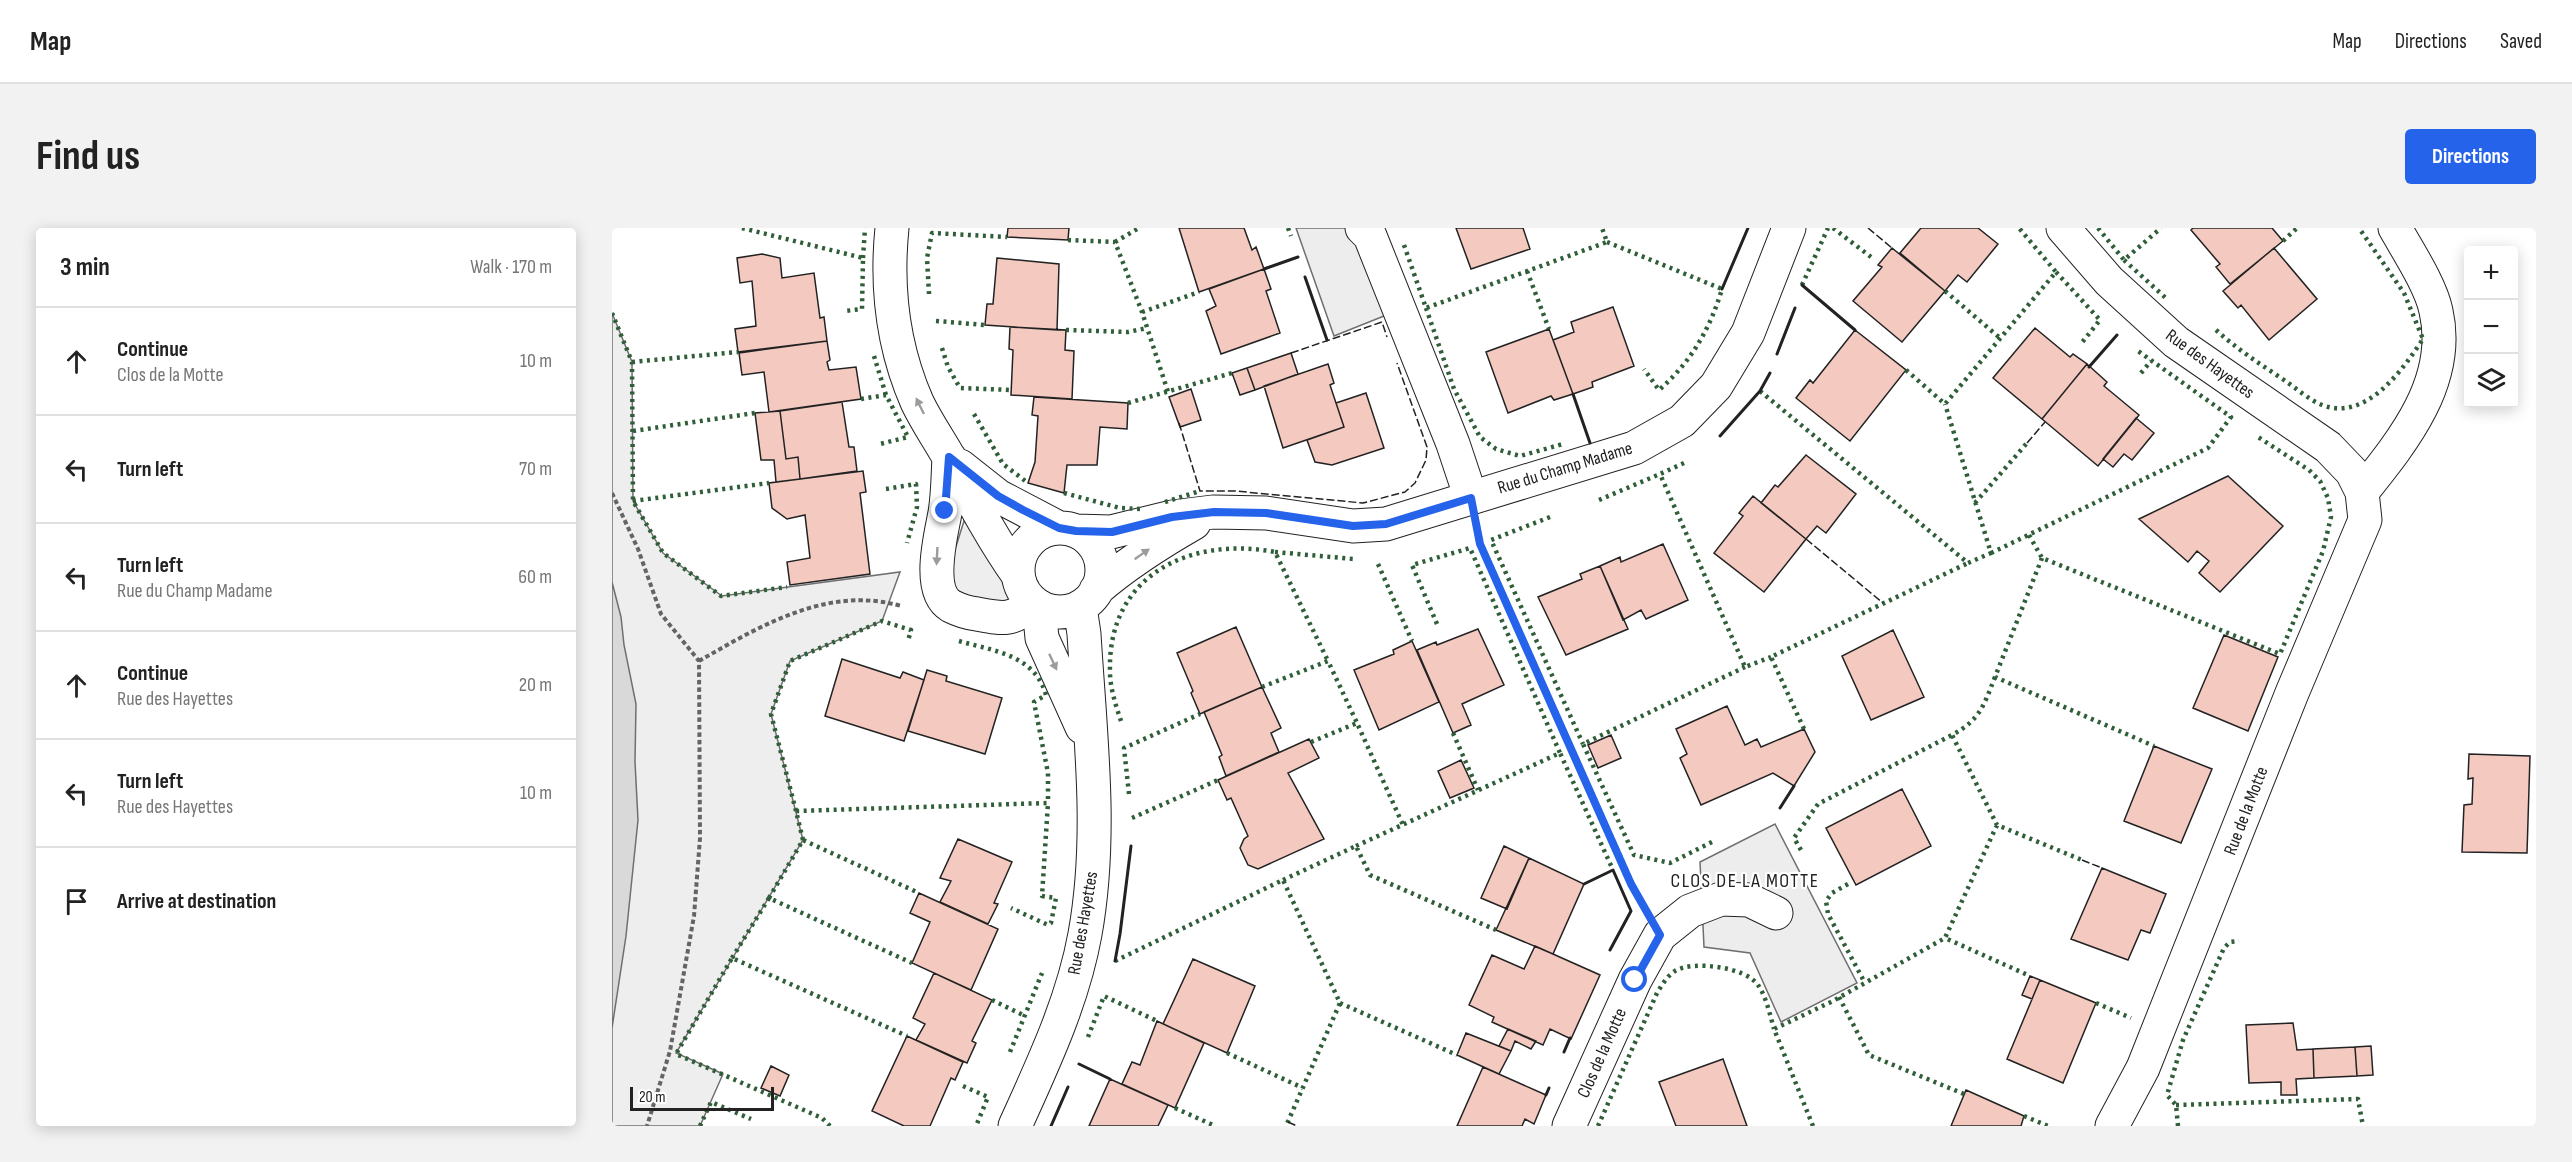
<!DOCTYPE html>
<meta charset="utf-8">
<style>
:root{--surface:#fff;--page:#f2f2f2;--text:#222;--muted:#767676;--line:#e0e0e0;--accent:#2563eb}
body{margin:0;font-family:"Sofia Sans Condensed",sans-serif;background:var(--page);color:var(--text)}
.controls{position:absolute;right:18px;top:18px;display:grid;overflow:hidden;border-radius:6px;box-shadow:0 3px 15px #0003}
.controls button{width:54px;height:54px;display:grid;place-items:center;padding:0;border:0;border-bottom:2px solid var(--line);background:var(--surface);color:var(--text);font:30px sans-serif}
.scale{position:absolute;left:18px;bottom:15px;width:144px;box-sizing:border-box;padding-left:6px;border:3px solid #222;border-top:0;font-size:16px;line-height:21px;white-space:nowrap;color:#222;-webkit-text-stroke:4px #fff;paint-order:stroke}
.stop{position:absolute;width:18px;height:18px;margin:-14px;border:4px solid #2563eb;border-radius:50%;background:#fff}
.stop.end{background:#2563eb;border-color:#fff;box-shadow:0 2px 6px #0008}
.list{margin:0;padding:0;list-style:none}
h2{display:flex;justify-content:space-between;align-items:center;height:78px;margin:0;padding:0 24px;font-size:26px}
h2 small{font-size:20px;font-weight:400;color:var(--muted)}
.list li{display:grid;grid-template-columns:39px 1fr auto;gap:18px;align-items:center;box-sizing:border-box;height:108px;padding:0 24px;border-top:2px solid var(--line)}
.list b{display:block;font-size:22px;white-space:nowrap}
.list p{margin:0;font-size:20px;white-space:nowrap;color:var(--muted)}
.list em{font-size:20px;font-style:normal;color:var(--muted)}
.icon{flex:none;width:33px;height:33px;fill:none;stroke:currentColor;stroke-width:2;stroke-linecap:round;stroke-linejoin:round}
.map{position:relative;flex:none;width:1924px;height:898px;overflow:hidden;border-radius:6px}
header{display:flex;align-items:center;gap:36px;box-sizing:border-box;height:84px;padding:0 30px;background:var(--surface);border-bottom:2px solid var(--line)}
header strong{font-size:28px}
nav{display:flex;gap:33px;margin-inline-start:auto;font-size:21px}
.intro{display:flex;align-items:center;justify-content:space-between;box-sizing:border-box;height:144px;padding:0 36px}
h1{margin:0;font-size:42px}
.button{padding:15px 27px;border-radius:6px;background:var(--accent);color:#fff;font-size:21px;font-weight:700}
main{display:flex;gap:36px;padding:0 36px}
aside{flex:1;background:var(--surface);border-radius:6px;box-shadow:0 3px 15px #0003}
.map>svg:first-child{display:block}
.green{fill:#eee;stroke:#6f6f6f;stroke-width:1.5}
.parking{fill:#ededed;stroke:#6f6f6f;stroke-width:1.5}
.water{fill:#d9d9d9;stroke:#6f6f6f;stroke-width:1.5}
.building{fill:#f3c9c0;stroke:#222;stroke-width:1.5}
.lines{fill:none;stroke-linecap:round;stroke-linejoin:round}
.minor-casing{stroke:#222;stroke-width:35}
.path{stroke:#646464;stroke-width:4;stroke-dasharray:4.5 3;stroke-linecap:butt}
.minor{stroke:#fff;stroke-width:33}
.hedge{stroke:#2f5e38;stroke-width:4.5;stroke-dasharray:3 4.5;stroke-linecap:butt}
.fence{stroke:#222;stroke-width:1.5;stroke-dasharray:8 3;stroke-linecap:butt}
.wall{stroke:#222;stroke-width:3}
.oneway{fill:#9c9c9c}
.route{stroke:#2563eb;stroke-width:8}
.labels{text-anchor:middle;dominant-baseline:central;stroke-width:4.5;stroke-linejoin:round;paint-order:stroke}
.street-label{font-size:18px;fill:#222;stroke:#fff}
.neighbourhood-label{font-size:20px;letter-spacing:1.5px;fill:#222;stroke:#fff}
</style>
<header>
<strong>Map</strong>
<nav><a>Map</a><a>Directions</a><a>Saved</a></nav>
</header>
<div class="intro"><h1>Find us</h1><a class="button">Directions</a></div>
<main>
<aside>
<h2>3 min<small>Walk · 170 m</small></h2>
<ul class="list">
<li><svg class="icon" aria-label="ahead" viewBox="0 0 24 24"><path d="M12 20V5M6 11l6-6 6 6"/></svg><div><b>Continue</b><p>Clos de la Motte</p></div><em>10 m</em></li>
<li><svg class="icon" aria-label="left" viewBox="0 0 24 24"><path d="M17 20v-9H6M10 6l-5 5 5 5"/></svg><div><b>Turn left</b></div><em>70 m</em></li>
<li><svg class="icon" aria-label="left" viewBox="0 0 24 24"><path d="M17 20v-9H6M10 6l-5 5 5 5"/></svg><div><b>Turn left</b><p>Rue du Champ Madame</p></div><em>60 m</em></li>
<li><svg class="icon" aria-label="ahead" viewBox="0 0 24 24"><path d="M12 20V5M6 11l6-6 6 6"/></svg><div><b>Continue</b><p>Rue des Hayettes</p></div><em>20 m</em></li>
<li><svg class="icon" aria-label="left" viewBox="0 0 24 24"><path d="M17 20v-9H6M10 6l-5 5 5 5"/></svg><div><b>Turn left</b><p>Rue des Hayettes</p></div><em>10 m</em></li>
<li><svg class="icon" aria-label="arrive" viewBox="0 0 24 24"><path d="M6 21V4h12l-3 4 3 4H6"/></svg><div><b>Arrive at destination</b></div></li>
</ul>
</aside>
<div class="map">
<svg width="1924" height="898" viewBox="0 0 1924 898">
<rect width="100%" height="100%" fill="#fff"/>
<path class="green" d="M0,85l20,49 1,139 30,52 59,43 178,-24 -18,49 -92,40 -19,53 32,126 -127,213 47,21 -23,52h-88z
M352,293l16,18 38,63 -9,9 -60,-21 -3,-12z"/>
<path class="parking" d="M684,0h76l27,82 -65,26z
M1163,596l82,159 -76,39 -31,-69 -46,-6 -4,-85z"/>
<path class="water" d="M0,354l9,35 3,28 12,59 -1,58 3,58 -12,116 -14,92z"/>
<path class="building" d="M396,0h61l-1,12 -61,-3z
M567,0h65l8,22 4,-3 8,22 -65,23z
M844,0h67l7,21 -59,20z
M1309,0h57l20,16 -31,38 -9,-7 -13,16 -45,-38z
M1581,0h79l11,13 -53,43 -14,-17 4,-3 -29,-34z
M1280,20l53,43 -43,51 -49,-41 29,-34 -4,-2z
M1662,20l43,51 -48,41 -28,-35 -3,3 -15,-17z
M150,26l18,4 2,20 32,-5 6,45 4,-1 3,24 -89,11 -3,-23 21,-3 -4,-45 -12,2 -3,-25z
M385,30l62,6 -2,66 -72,-5 2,-21h6z
M652,41l7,20 -5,2 14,42 -59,21 -15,-43 10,-5 -7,-17z
M1001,79l21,59 -42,16 1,5 -20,7 -20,-54 21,-8 -3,-10z
M398,99l56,3 -1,20 9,1 -2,48 -61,-4 2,-45 -4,-1z
M1423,100l35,29 3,-3 14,10 -45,55 -49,-41z
M937,101l24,65 -19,6 -3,-4 -43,17 -22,-61z
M1243,102l51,40 -56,71 -54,-43 14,-18 3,3z
M215,113l3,19 -3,2 2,8 27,-3 5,32 -92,13 -5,-40 -22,3 -3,-22z
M679,125l7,21 -43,16 -8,-22z
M716,136l6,19 -4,2 14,42 -61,21 -19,-62z
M1475,136l20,18 -3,4 35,29 -41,51 -56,-47z
M635,140l8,22 -15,5 -8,-22z
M579,161l10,31 -21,7 -11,-30z
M754,165l18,55 -52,17 -17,-3 -8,-22 37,-13 -8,-24z
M422,169l94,6 -1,26 -27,-2 -3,38h-30l-3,28 -36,-10 7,-21 3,-46 -6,-1z
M230,174l7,45h5l3,24 -57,8 -2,-22 -12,2 -6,-48z
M168,183l6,48 12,-2 2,22 -24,3 -2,-22h-13l-6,-47z
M1524,190l18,15 -22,27 -8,-6 -11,13 -10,-8z
M1194,227l50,39 -30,39 -9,-7 -11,13 -45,-36 14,-18 3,2z
M251,243l3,21 -6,1 10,81 -80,11 -3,-23 23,-4 -5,-43 -18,4 -15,-11 -3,-25z
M1616,248l55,50 -63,66 -21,-19 10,-12 -12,-10 -9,11 -49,-43z
M1141,268l53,43 -42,53 -50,-39 29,-37 -4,-3z
M1051,316l25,56 -42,19 -5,-9 -18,10 -23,-54 20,-9 1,5z
M988,338l28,63 -62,26 -28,-58 44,-18 -2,-5z
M624,399l26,60 -62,27 -9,-21 2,-2 -16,-38z
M866,401l26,56 -42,19 9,21 -18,8 -36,-83 19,-8 1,3z
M1281,402l31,67 -53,23 -29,-64z
M1612,407l54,22 -30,74 -55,-23z
M800,413l27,61 -60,28 -25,-60 40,-16 -1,-4z
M230,431l58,19 3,-6 21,8 -20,61 -79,-25z
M315,442l20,6 -1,5 56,17 -17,56 -77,-23z
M650,459l19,41 -10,5 8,19 -53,24 -7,-19 3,-2 -18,-43z
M1115,478l18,39 12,-6 4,8 43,-18 11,23 -21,34 -21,-13 -72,32 -21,-47 7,-4 -11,-25z
M999,507l10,23 -23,10 -10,-23z
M697,511l10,19 -31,15 36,66 -66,30 -10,-4 -8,-17 4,-9 4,-3 -17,-38 -4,2 -9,-20z
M1542,518l58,23 -31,74 -57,-22z
M1857,526l61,2 -3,97 -65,-1 2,-47 8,-1 1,-26 -5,1z
M849,532l13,28 -24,10 -12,-27z
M1290,561l29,57 -75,39 -30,-57z
M346,611l54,23 -18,41 4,1 -10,20 -48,-22 11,-21 -11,-3z
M892,618l25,12 -22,51 -26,-11z
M917,630l55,26 -31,70 -57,-24z
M1490,640l64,26 -16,39 -9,-3 -13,30 -57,-21z
M307,665l79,36 -27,61 -59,-27 18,-41 -20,-9z
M923,718l65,29 -29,64 -21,-10 -7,16 -51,-23 2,-5 -25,-12 23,-50 32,14z
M581,731l62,27 -28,67 -64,-29z
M322,745l58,27 -20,41 4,2 -9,20 -51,-23 9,-16 -12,-6z
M1418,748l10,4 -8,19 -10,-4z
M1428,752l56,23 -33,80 -56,-24z
M545,793l47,22 -29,65 -53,-24 10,-22 8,3z
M1681,795l4,27 16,-1 1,29 -18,1 1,16h-16v-13l-32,1 -3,-58z
M896,801l28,12 -5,8 -16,-8 -4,10 -12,-5z
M854,805l45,18 -12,23 -42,-19z
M295,808l56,26 -8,18 -4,-2 -21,48h-26l-32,-15z
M1759,818l2,29 -16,1 -2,-29z
M1743,819l2,29 -43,2 -1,-29z
M1111,831l24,67h-71l-17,-44z
M159,838l18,9 -9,21 -19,-8z
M871,839l63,28 -12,29 -9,-5 -3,7h-65z
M498,851l58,26 -10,21h-69z
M1354,862l58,26 -3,10h-70z"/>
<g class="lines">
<g class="minor-casing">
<path id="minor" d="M280,0c-6,59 1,119 25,174 10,21 23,39 34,59 21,39 41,77 67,114
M750,0l8,8 83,208 18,54
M1451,0l46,53 67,61 152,105 24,25 10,20 3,28 -73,173 -149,375 -31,58
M337,229c-1,18 -1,38 -4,56 -4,22 -19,78 6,93 8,4 17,7 26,8 27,5 34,7 56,-10
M348,238l38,30 61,32
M1750,264c41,-51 90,-111 74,-181 -5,-25 -28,-60 -41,-83
M406 342a42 42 0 1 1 84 0a42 42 0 1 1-84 0Z
M463,303l36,1 61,-15 41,-5 53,1 87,13 33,-2 248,-76 48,-27 34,-35 32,-53 41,-105
M484,362c30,-26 63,-47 98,-67
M427,379l3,31 40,89
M403,898c28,-62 58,-125 70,-192 18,-99 5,-201 -1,-300l-4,-27
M957,898l66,-146 25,-45 30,-24 31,-12 28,1 27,13"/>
</g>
<path class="path" d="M0,265l26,56 23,65 38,47 1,177 -6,78 -24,135 -23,75
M867,310l160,360
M87,433c61,-35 129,-76 202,-55"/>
<use href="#minor" class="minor"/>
<path class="hedge" d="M130,0l121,30 -1,51 -17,2
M676,0l3,8
M1221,0l38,29
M1486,0l26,32 37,-32
M456,12l47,2 27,70 26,80
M1671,13l14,-13
M503,14l24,-14
M995,14l115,47c-12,40 -31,73 -63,101l-15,-21
M792,17l22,63 181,-66 -5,-14
M251,30l2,-30
M1512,32l44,40
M915,43l22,58
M1444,44l44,48 -20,25
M1190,57l26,-57
M1333,63l55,47
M317,66l-2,-36 5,-25 75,4
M814,80l28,81 26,48 16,12 24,7 43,-12
M530,84l57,-20
M0,85l20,49 1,139 30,52 58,43 66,-9
M324,93l49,4
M454,102l62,2 19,-4
M1604,102c21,19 44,34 68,50 12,8 25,20 38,25 45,17 81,-36 101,-66l-19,-46 -45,-65
M330,120l6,19 12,21 51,2
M262,128l12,39
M20,134l106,-10
M1294,142l39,34 111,-132 -37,-44
M1529,145l10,-12
M1148,163l208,172 23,-10 -46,-149
M249,171l25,-4 22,42 -28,7
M516,175l104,-30
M362,186l29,50 25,19
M21,203l122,-18
M1072,235l-24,11 85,193 26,-10
M274,261l30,-5 1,23 -10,36
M452,265l56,15 20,1
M987,272l61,-26
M21,273l136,-18
M553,274l35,-11
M1363,275l52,-60
M938,289l-59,23 92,204
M1417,307l13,23 238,96 43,-103 8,-34 -3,-19 -8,-17 -11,-11 -51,-33
M663,324l79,7
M1379,325l217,-105 23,-31 -93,-66
M1430,330l-47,119 159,69
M766,336l34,77
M825,396l-25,-59 58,-17 90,205
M347,413c35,10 76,14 87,54l-12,7 14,71v30
M1383,449c-11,28 -15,43 -43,58l45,90 85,35
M650,459l66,-26 29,62
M509,493c-5,-15 -11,-33 -11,-49 -3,-97 80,-136 165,-120l53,109
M1192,501l-33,-72 197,-94
M841,505l25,57
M699,514l46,-19 46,102
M517,566l-5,-46 76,-34
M184,583l-25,-97 19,-53 92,-40 29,9 -3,11
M520,590l86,-38
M1385,597l-52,113 85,38
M191,612l-7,-29 252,-8 -6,93 14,2 -5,25 -3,2 -37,-17
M1100,614l-42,21 -36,-8 -51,-111 162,-77
M744,618l204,-93 53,117
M1189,622l-7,-12 24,-34 134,-69
M671,652l73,-34 14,29 126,55
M1236,656l-16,9 -6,8 2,13 37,69
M157,670l34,-58 116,53
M120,730l37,-60 143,65
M503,733l168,-81 57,123 -54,123
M1227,769l30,58 95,39
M380,772l33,16
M728,775l117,52
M1484,775l35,15
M476,809l16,-41 53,25
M398,824l32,-79
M615,825l76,35
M351,858l25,11 -12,29
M1564,877l182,-6 5,27
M563,880l40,18
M1412,888l24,10
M88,898l11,-24 40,17
M218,898l-8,-8 -146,-64 56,-96 175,78
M986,898l59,-133c5,-8 10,-17 18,-22 17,-11 71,-4 83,14 8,11 12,30 16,44
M1201,898l-39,-97 57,-27 114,-64
M1566,898l-2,-21 -9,-10 16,-55 41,-92 6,-6 9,-1"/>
<path class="fence" d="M1256,0l24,20
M679,125l91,-31 5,15
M567,195l21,68h35l128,12 42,-11 10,-9 11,-23 1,-13 -30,-84
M1415,215l18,-21
M1194,311l77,64
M1470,632l20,8
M676,894l9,4"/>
<path class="wall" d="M652,41l34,-12
M693,49l22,63
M1190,57l53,45
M1110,61l26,-61
M1165,126l18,-46
M1477,139l28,-32
M961,166l17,49
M1108,208l40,-45 10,-18
M1168,580l14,-22
M972,656l29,-14 18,41 -21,39
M503,733l5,-27 11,-88
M952,824l6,-14
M467,836l31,15
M934,867l3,-7
M439,898l17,-39"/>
</g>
<defs><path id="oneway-solid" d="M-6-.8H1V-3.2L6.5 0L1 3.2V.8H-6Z" transform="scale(1.5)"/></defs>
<g class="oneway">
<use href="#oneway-solid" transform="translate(308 178) rotate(-116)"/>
<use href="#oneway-solid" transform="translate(530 326) rotate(-35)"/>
<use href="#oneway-solid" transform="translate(325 328) rotate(93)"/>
<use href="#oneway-solid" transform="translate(441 434) rotate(65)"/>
</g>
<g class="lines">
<path class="route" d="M333,283l4,-54 49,39 25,14 36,18 17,3 36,1 60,-15 42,-5 52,1 87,13 33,-2 85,-26 9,46 151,340 29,51 -25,45"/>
</g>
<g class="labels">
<g class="street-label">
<text transform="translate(1598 136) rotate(36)">Rue des Hayettes</text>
<text transform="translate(953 240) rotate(-17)">Rue du Champ Madame</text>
<text transform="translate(1634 583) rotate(-69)">Rue de la Motte</text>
<text transform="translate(471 695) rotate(-80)">Rue des Hayettes</text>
<text transform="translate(990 825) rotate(-66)">Clos de la Motte</text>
</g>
<g class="neighbourhood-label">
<text x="1133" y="653">CLOS DE LA MOTTE</text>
</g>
</g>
</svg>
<div class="controls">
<button>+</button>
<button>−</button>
<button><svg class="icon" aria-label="layers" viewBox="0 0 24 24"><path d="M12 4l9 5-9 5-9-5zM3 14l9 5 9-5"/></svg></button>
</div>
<div class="scale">20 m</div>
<div class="stop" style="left:1023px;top:752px"></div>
<div class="stop end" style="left:333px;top:283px"></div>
</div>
</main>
